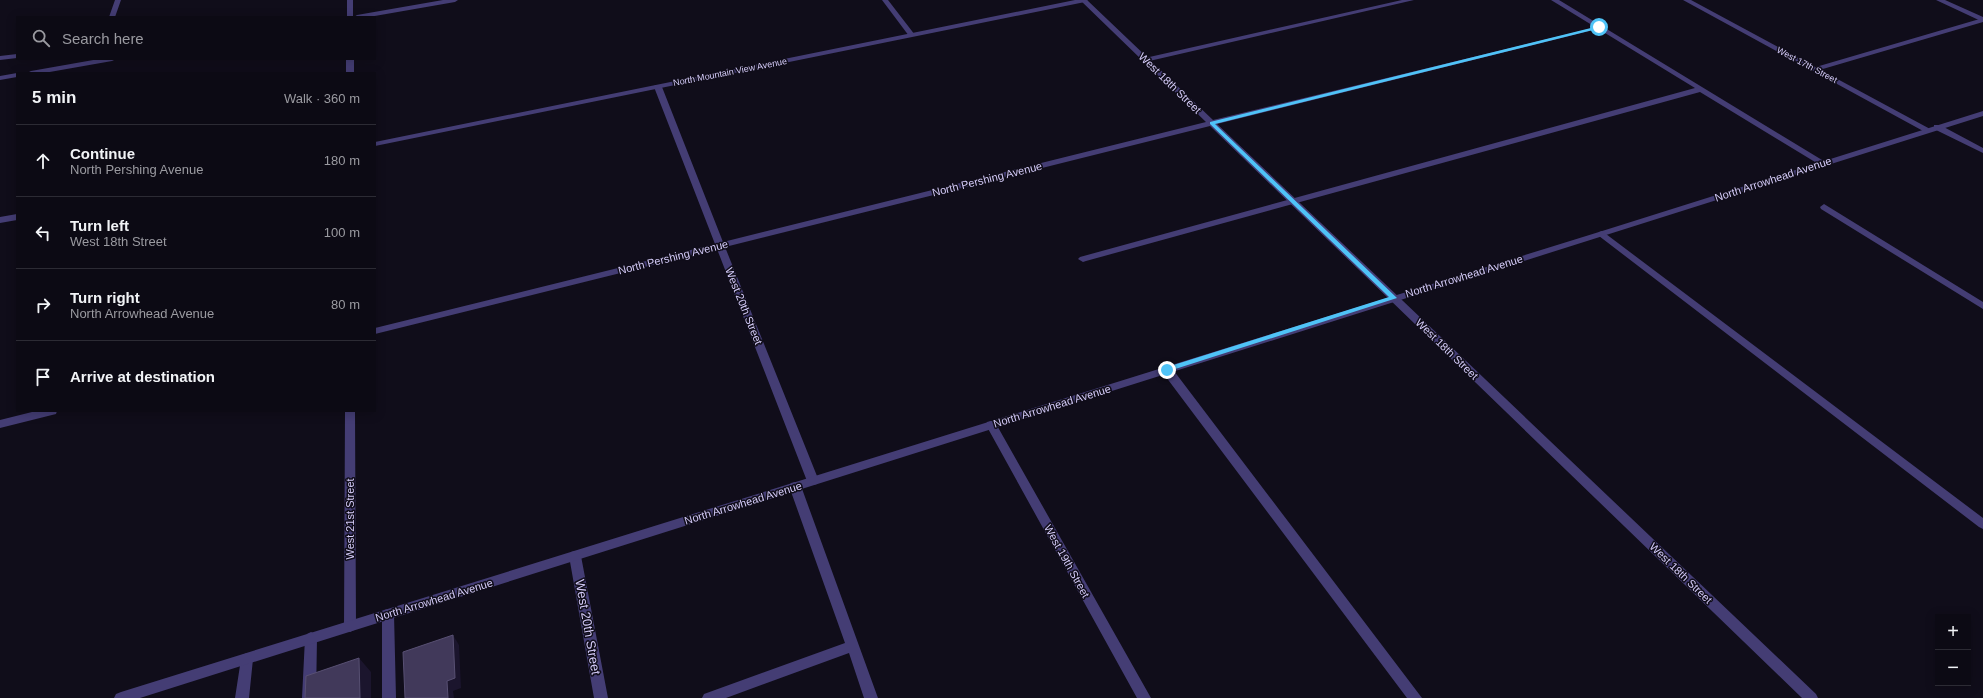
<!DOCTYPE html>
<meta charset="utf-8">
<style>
:root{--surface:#0c0a14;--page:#15131d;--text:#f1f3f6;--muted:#9a9aa0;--line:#2c2b34}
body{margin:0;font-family:Arial,sans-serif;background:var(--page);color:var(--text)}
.controls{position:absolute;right:12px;bottom:12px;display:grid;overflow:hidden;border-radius:0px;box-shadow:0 2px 10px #0003}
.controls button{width:36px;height:36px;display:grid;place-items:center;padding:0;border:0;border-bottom:1px solid var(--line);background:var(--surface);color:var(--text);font:20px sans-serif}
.stop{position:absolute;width:12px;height:12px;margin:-9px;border:3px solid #4fc3f7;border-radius:50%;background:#fff}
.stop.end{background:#4fc3f7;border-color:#fff;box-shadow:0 1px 4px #0008}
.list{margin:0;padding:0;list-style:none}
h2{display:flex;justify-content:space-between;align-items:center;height:52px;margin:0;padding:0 16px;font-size:17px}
h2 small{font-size:13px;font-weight:400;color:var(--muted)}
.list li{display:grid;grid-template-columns:26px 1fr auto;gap:12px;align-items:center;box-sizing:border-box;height:72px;padding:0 16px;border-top:1px solid var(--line)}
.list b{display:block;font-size:15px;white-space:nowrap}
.list p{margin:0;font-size:13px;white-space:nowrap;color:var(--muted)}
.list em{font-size:13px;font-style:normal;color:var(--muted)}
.icon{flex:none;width:22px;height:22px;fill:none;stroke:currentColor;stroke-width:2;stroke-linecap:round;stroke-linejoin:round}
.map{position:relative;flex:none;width:1983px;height:698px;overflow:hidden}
.search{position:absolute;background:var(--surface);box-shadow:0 2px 10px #0003;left:16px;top:16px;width:360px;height:44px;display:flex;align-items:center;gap:10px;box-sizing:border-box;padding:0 14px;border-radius:0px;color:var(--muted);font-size:15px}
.panel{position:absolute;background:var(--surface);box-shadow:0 2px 10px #0003;left:16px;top:72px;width:360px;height:340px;border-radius:0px}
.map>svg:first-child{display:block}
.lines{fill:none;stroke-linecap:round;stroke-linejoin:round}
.service{fill:#443d74;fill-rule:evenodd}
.minor{fill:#443d74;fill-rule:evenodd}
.tertiary{fill:#443d74;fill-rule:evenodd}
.shaded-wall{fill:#1b152d}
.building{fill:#41395a;stroke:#585073}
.route{fill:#4fc3f7}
.labels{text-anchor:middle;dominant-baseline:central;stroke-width:3;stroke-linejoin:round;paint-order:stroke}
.far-street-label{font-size:9px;fill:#d5ccf9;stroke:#100d1a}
.street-label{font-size:11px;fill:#d5ccf9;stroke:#100d1a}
.near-street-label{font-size:13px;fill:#d5ccf9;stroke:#100d1a}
</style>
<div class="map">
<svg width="1983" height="698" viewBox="0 0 1983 698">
<rect width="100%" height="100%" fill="#100d1a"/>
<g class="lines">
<path class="service" d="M115,0h6l-6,17h-6z
M882,0h6l27,35 -2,1h-4z
M1402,0h12l-269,62 -4,-2 4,-2z
M1551,0h8l268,163 -4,2h-3l-120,-73 -614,169 -3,1 -5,-3 2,-2 615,-169z
M1983,18v4l-167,49h-6l-1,-2z
M17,54v4l-17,2v-4z
M1934,125h6l43,23v5l-49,-24z
M1602,231l381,287v11l-4,-2 -380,-291 -1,-2 1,-2z
M1167,366l4,1 251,331h-15l-244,-325 -1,-3 1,-3z
M795,482l4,1 2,3 77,212h-14l-15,-45 -123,45h-24l2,-4 141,-51 -56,-157 2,-3z
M388,609l4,1 2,4 2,84h-14v-84l2,-4z
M311,632l4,2 2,4 -1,60h-14l3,-60 2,-4z
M247,653l5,2 1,4 -4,39h-14l6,-39 1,-4z"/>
<path class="minor" d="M347,0h6v17h-6z
M443,0h15l-3,2 -86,15h-15l3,-2z
M1080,0h7l126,120 388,-94v2l-384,96 599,570 2,4h-16l-592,-572 -485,121 94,234 -2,3 -4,1 -4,-1 -2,-3 -90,-232 -342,85v-6l340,-84 -61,-157 1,-2h6l1,2 61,155 483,-120z
M1683,0h8l241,130 -4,2h-3z
M1936,0h9l38,17v5z
M99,59h17l-4,2 -68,12h-17l4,-2z
M346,59h8v14h-8z
M17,73v4l-17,3v-4z
M1824,204l159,98v7l-162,-100 -1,-2z
M36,411h21l-1,3 -56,14v-8z
M345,411h10l1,215 -2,4 -4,2 -4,-2 -2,-4z
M991,421l4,1 156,276h-14l-151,-273 1,-3z
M575,551l4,1 2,4 27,142h-14l-25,-142 2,-4z"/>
<path class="tertiary" d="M1075,0h13l-3,2 -710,144v-4z
M1983,111v5l-1843,582h-26l2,-4 5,-2 1478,-460z
M17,214v6l-17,3v-6z"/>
</g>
<path class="shaded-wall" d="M453,635l6,10 2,43 -8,3 1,7h-6l-1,-17z
M359,658l12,14v26h-11z"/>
<path class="building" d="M453,635l2,43 -8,3 1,17h-43l-2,-46z
M359,658l1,40h-55l1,-22z"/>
<path class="route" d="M1599,26l2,2 -386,96 182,174 -228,73h-5v-3l225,-71 -179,-173v-2z"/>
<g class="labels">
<g class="far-street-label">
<text transform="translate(1807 65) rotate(28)">West 17th Street</text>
<text transform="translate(730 72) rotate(-11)">North Mountain View Avenue</text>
</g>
<g class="street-label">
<text transform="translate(1170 83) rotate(44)">West 18th Street</text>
<text transform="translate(987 179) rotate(-14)">North Pershing Avenue</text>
<text transform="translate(1773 179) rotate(-18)">North Arrowhead Avenue</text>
<text transform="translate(673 257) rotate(-14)">North Pershing Avenue</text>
<text transform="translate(1464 276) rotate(-17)">North Arrowhead Avenue</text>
<text transform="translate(744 306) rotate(68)">West 20th Street</text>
<text transform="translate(1447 349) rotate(44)">West 18th Street</text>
<text transform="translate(1052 406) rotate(-17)">North Arrowhead Avenue</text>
<text transform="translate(743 503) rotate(-17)">North Arrowhead Avenue</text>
<text transform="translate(350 519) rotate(-90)">West 21st Street</text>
<text transform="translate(1067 561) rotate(61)">West 19th Street</text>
<text transform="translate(1681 573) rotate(44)">West 18th Street</text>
<text transform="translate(434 600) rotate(-17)">North Arrowhead Avenue</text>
</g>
<g class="near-street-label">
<text transform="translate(588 627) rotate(80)">West 20th Street</text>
</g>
</g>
</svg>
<div class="controls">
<button>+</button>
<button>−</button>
</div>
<div class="stop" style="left:1599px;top:27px"></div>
<div class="stop end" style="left:1167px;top:370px"></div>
<div class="search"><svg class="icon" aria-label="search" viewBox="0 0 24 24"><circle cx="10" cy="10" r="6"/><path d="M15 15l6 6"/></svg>Search here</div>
<section class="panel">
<h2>5 min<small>Walk · 360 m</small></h2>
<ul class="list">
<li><svg class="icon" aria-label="ahead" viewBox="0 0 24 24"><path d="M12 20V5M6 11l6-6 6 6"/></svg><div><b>Continue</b><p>North Pershing Avenue</p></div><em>180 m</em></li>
<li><svg class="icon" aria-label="left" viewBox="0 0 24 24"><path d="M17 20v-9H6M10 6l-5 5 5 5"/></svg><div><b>Turn left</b><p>West 18th Street</p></div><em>100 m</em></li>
<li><svg class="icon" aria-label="right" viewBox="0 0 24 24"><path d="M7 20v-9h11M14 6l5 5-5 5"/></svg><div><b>Turn right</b><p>North Arrowhead Avenue</p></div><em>80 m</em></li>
<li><svg class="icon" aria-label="arrive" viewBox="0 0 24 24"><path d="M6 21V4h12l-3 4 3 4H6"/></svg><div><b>Arrive at destination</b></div></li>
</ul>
</section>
</div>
